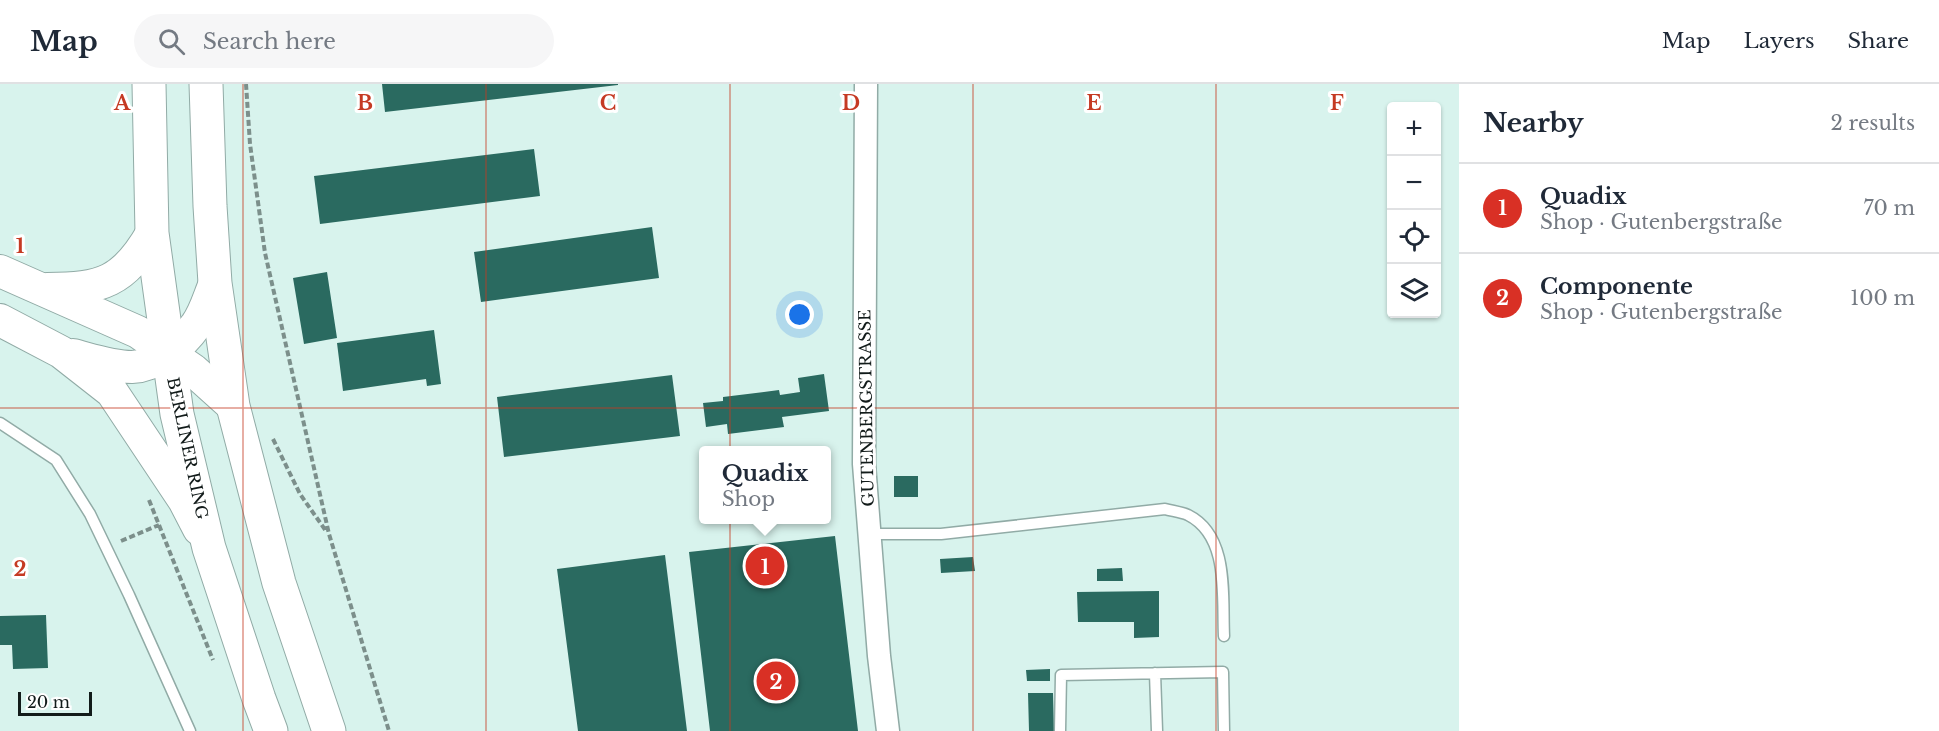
<!DOCTYPE html>
<meta charset="utf-8">
<style>
:root{--surface:#fff;--page:#f6f6f7;--text:#1f2937;--muted:#747a83;--line:#e0e1e3;--accent:#d93025}
body{margin:0;font-family:"Libre Baskerville",serif;background:var(--page);color:var(--text)}
.controls{position:absolute;right:18px;top:18px;display:grid;overflow:hidden;border-radius:6px;box-shadow:0 2px 4px #0004}
.controls button{width:54px;height:54px;display:grid;place-items:center;padding:0;border:0;border-bottom:2px solid var(--line);background:var(--surface);color:var(--text);font:30px sans-serif}
.scale{position:absolute;left:18px;bottom:15px;width:74px;box-sizing:border-box;padding-left:6px;border:3px solid #121b1a;border-top:0;font-size:16px;line-height:21px;white-space:nowrap;color:#121b1a;-webkit-text-stroke:4px #fff;paint-order:stroke}
.you{position:absolute;left:800px;top:231px;width:21px;height:21px;margin:-15px;border:4px solid #fff;border-radius:50%;background:#1a73e8;box-shadow:0 0 0 9px #1a73e833}
.badge{display:grid;place-items:center;width:39px;height:39px;border-radius:50%;background:var(--accent);color:#fff;font-size:20px;font-weight:700}
.pin{position:absolute;translate:-50% -50%;border:3px solid #fff;box-shadow:0 2px 6px #0006}
.popup{position:absolute;left:699px;top:362px;width:132px;height:78px;box-sizing:border-box;display:grid;place-content:center;border-radius:6px;background:var(--surface);filter:drop-shadow(0 2px 4px #0005);font-size:20px;white-space:nowrap;color:var(--muted)}
.popup b{font-size:22px;color:var(--text)}
.popup::after{content:'';position:absolute;left:50%;top:100%;margin-left:-12px;border:12px solid transparent;border-top-color:var(--surface)}
.list{margin:0;padding:0;list-style:none}
h2{display:flex;justify-content:space-between;align-items:center;height:78px;margin:0;padding:0 24px;font-size:26px}
h2 small{font-size:20px;font-weight:400;color:var(--muted)}
.list li{display:grid;grid-template-columns:39px 1fr auto;gap:18px;align-items:center;box-sizing:border-box;height:90px;padding:0 24px;border-top:2px solid var(--line)}
.list b{display:block;font-size:22px;white-space:nowrap}
.list p{margin:0;font-size:20px;white-space:nowrap;color:var(--muted)}
.list em{font-size:20px;font-style:normal;color:var(--muted)}
.icon{flex:none;width:33px;height:33px;fill:none;stroke:currentColor;stroke-width:2;stroke-linecap:round;stroke-linejoin:round}
.map{position:relative;flex:none;width:1459px;height:647px;overflow:hidden}
header{display:flex;align-items:center;gap:36px;box-sizing:border-box;height:84px;padding:0 30px;background:var(--surface);border-bottom:2px solid var(--line)}
header strong{font-size:28px}
nav{display:flex;gap:33px;margin-inline-start:auto;font-size:21px}
.search{width:420px;height:54px;background:var(--page);display:flex;align-items:center;gap:15px;box-sizing:border-box;padding:0 21px;border-radius:33px;color:var(--muted);font-size:22px}
main{display:flex}
aside{flex:1;background:var(--surface)}
.map>svg:first-child{display:block}
.building{fill:#2a6a60}
.lines{fill:none;stroke-linecap:round;stroke-linejoin:round}
.lane-casing{stroke:#91aba6;stroke-width:13}
.street-casing{stroke:#91aba6;stroke-width:25}
.secondary-casing{stroke:#91aba6;stroke-width:34}
.primary-casing{stroke:#91aba6;stroke-width:35}
.path{stroke:#7c8f8b;stroke-width:4;stroke-dasharray:6 3;stroke-linecap:butt}
.lane{stroke:#fff;stroke-width:10}
.street{stroke:#fff;stroke-width:22}
.secondary{stroke:#fff;stroke-width:32}
.primary{stroke:#fff;stroke-width:33}
.grid{fill:none;stroke:#c53a23;stroke-width:1.5;stroke-opacity:0.55}
.labels{text-anchor:middle;dominant-baseline:central;stroke-width:6;stroke-linejoin:round;paint-order:stroke}
.street-label{font-size:16px;fill:#121b1a;stroke:#fff}
.grid-label{font-size:20px;text-anchor:middle;font-weight:bold;fill:#c53a23;stroke:#fff;stroke-width:6;stroke-linejoin:round;paint-order:stroke}
</style>
<header>
<strong>Map</strong>
<div class="search"><svg class="icon" aria-label="search" viewBox="0 0 24 24"><circle cx="10" cy="10" r="6"/><path d="M15 15l6 6"/></svg>Search here</div>
<nav><a>Map</a><a>Layers</a><a>Share</a></nav>
</header>
<main>
<div class="map">
<svg width="1459" height="647" viewBox="0 0 1459 647">
<rect width="100%" height="100%" fill="#d8f3ed"/>
<path class="building" d="M382,0h236v1l-233,27z
M534,65l6,47 -220,28 -6,-48z
M652,143l7,51 -178,24 -7,-50z
M327,188l10,66 -33,6 -11,-66z
M434,246l7,54 -14,2 -1,-7 -83,12 -6,-48z
M824,290l5,37 -47,6 2,10 -56,7 -1,-10 -21,3 -3,-24 20,-2v-4l56,-7 1,5 20,-3 -2,-14z
M672,291l8,61 -176,21 -7,-60z
M894,392h24v21h-24z
M835,452l23,195h-148l-21,-179z
M665,471l22,176h-109l-21,-162z
M973,473l2,14 -34,2 -1,-14z
M1122,484l1,13h-26v-12z
M1159,507v46l-25,1v-16h-56l-1,-30z
M46,531l2,53 -35,1 -1,-24h-12v-29z
M1050,585v12h-23l-1,-11z
M1028,609h25l1,38h-25z"/>
<g class="lines">
<g class="lane-casing">
<path id="lane" d="M0,339l56,37 34,54 39,81 61,136
M869,450h72l224,-25c7,2 16,3 23,6 42,21 34,82 36,121
M1155,589l2,58
M1060,647l1,-56 162,-3 1,59"/>
</g>
<g class="street-casing">
<path id="street" d="M866,0l-2,380 15,192 9,75"/>
</g>
<g class="secondary-casing">
<path id="secondary" d="M0,187l138,61 55,38 40,36
M47,205c55,0 77,-7 105,-56
M0,236l61,32 51,40 72,108 15,29
M73,271c19,5 39,12 59,12 25,-1 50,-22 64,-42 9,-12 13,-28 19,-42"/>
</g>
<g class="primary-casing">
<path id="primary" d="M149,0l3,149 25,181 32,134 50,151 12,32
M206,0l4,122 5,77 18,123 46,177 50,148"/>
</g>
<path class="path" d="M246,0l4,60 15,109 64,281 60,197
M273,355l27,55 26,37
M149,416l64,160
M121,457l38,-16"/>
<use href="#lane" class="lane"/>
<use href="#street" class="street"/>
<use href="#secondary" class="secondary"/>
<use href="#primary" class="primary"/>
</g>
<path class="grid" d="M243,0v647M486,0v647M730,0v647M973,0v647M1216,0v647M0,324h1459"/>
<g class="labels">
<g class="street-label">
<text transform="translate(866 324) rotate(-91)">GUTENBERGSTRASSE</text>
<text transform="translate(188 364) rotate(78)">BERLINER RING</text>
</g>
</g>
<g class="grid-label">
<text x="122" y="26">A</text>
<text x="365" y="26">B</text>
<text x="608" y="26">C</text>
<text x="851" y="26">D</text>
<text x="1094" y="26">E</text>
<text x="1337" y="26">F</text>
<text x="20" y="169">1</text>
<text x="20" y="492">2</text>
</g>
</svg>
<div class="controls">
<button>+</button>
<button>−</button>
<button><svg class="icon" aria-label="locate" viewBox="0 0 24 24"><circle cx="12" cy="12" r="6"/><path d="M12 2v4M12 18v4M2 12h4M18 12h4"/></svg></button>
<button><svg class="icon" aria-label="layers" viewBox="0 0 24 24"><path d="M12 4l9 5-9 5-9-5zM3 14l9 5 9-5"/></svg></button>
</div>
<div class="scale">20 m</div>
<div class="you"></div>
<div class="pin badge" style="left:765px;top:482px">1</div>
<div class="popup"><b>Quadix</b>Shop</div>
<div class="pin badge" style="left:776px;top:597px">2</div>
</div>
<aside>
<h2>Nearby<small>2 results</small></h2>
<ul class="list">
<li><span class="badge">1</span><div><b>Quadix</b><p>Shop · Gutenbergstraße</p></div><em>70 m</em></li>
<li><span class="badge">2</span><div><b>Componente</b><p>Shop · Gutenbergstraße</p></div><em>100 m</em></li>
</ul>
</aside>
</main>
